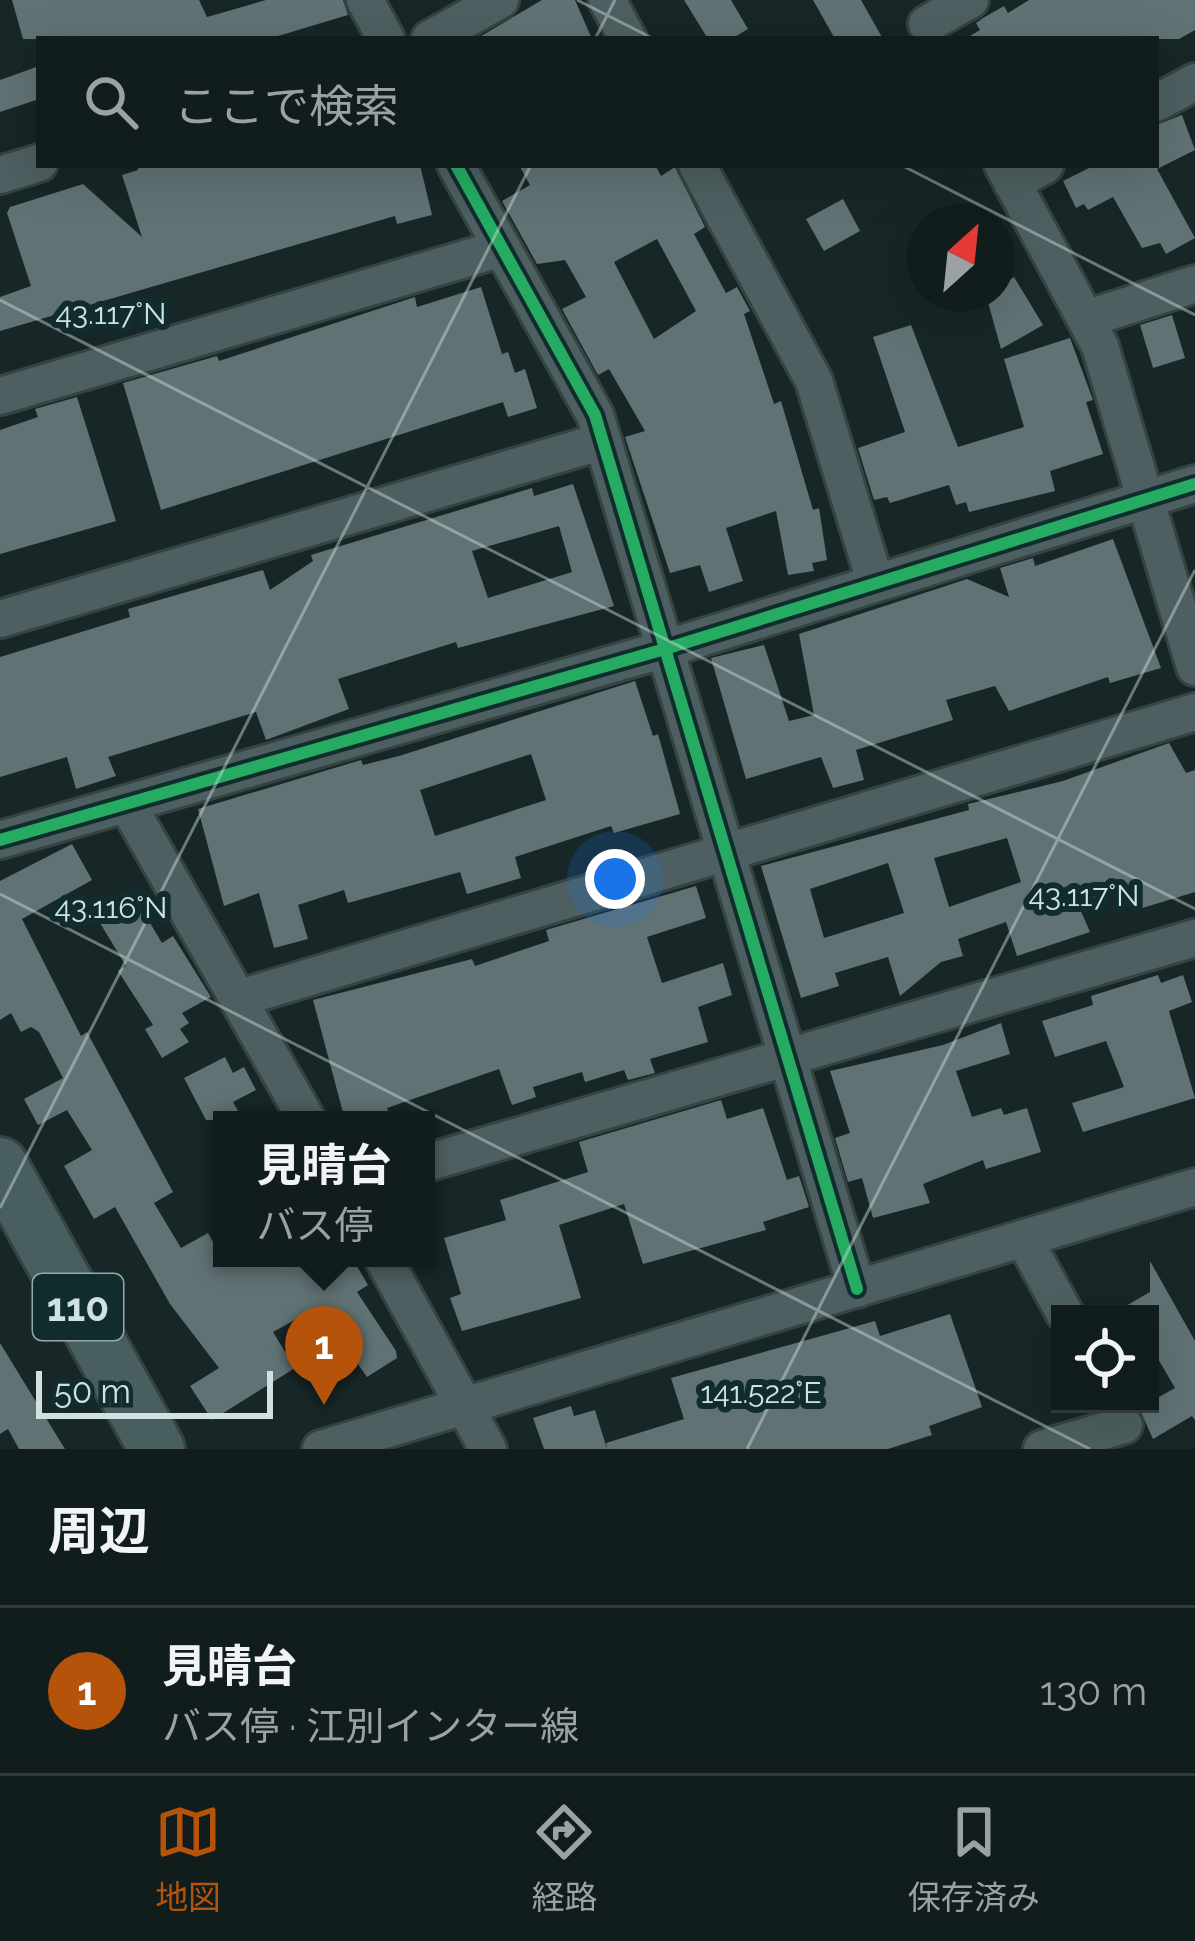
<!DOCTYPE html>
<html lang="ja">
<meta charset="utf-8">
<style>
:root{--surface:#111c1d;--page:#1a2526;--text:#f1f3f6;--muted:#9ca1a4;--line:#303a3b;--accent:#b45309}
body{margin:0;font-family:Raleway,"Noto Sans JP",sans-serif;background:var(--page);color:var(--text)}
.controls{position:absolute;right:36px;bottom:36px;display:grid;overflow:hidden;border-radius:0px;box-shadow:0 12px 48px #0002}
.controls button{width:108px;height:108px;display:grid;place-items:center;padding:0;border:0;border-bottom:3px solid var(--line);background:var(--surface);color:var(--text);font:60px sans-serif}
.compass{position:absolute;left:907px;top:204px;width:108px;height:108px;border-radius:50%;background:var(--surface);box-shadow:0 12px 48px #0002;rotate:27deg}
.scale{position:absolute;left:36px;bottom:30px;width:237px;box-sizing:border-box;padding-left:12px;border:6px solid #d1e0e1;border-top:0;font-size:33px;line-height:42px;white-space:nowrap;color:#d1e0e1;-webkit-text-stroke:9px #112c2d;paint-order:stroke}
.you{position:absolute;left:615px;top:879px;width:42px;height:42px;margin:-30px;border:9px solid #fff;border-radius:50%;background:#1a73e8;box-shadow:0 0 0 18px #1a73e833}
.badge{display:grid;place-items:center;width:78px;height:78px;border-radius:50%;background:var(--accent);color:#fff;font-size:39px;font-weight:700}
.pin{position:absolute;translate:-50% -99px;filter:drop-shadow(0 3px 6px #0008)}
.pin::after{content:'';position:absolute;top:63px;width:42px;height:36px;background:inherit;clip-path:polygon(0 0,100% 0,50% 100%)}
.popup{position:absolute;left:213px;top:1111px;width:222px;height:156px;box-sizing:border-box;display:grid;place-content:center;border-radius:0px;background:var(--surface);filter:drop-shadow(0 3px 9px #0005);font-size:39px;white-space:nowrap;color:var(--muted)}
.popup b{font-size:45px;color:var(--text)}
.popup::after{content:'';position:absolute;left:50%;top:100%;margin-left:-24px;border:24px solid transparent;border-top-color:var(--surface)}
.list{margin:0;padding:0;list-style:none}
h2{display:flex;justify-content:space-between;align-items:center;height:156px;margin:0;padding:0 48px;font-size:51px}
h2 small{font-size:39px;font-weight:400;color:var(--muted)}
.list li{display:grid;grid-template-columns:78px 1fr auto;gap:36px;align-items:center;box-sizing:border-box;height:168px;padding:0 48px;border-top:3px solid var(--line)}
.list b{display:block;font-size:45px;white-space:nowrap}
.list p{margin:0;font-size:39px;white-space:nowrap;color:var(--muted)}
.list em{font-size:39px;font-style:normal;color:var(--muted)}
.icon{flex:none;width:66px;height:66px;fill:none;stroke:currentColor;stroke-width:2;stroke-linecap:round;stroke-linejoin:round}
.map{position:relative;flex:none;width:1195px;height:1449px;overflow:hidden}
.search{position:absolute;background:var(--surface);box-shadow:0 12px 48px #0002;left:36px;right:36px;top:36px;height:132px;display:flex;align-items:center;gap:30px;box-sizing:border-box;padding:0 42px;border-radius:0px;color:var(--muted);font-size:45px}
.sheet{height:324px;background:var(--surface)}
nav{display:flex;justify-content:space-around;align-items:center;box-sizing:border-box;height:168px;border-top:3px solid var(--line);background:var(--surface);font-size:33px;color:var(--muted)}
nav a{display:grid;justify-items:center;gap:6px}
nav .on{color:var(--accent)}
.map>svg:first-child{display:block}
.building{fill:#607274;fill-rule:evenodd}
.lines{fill:none;stroke-linecap:round;stroke-linejoin:round}
.street-casing{stroke:#364343;stroke-width:42}
.primary-casing{stroke:#364343;stroke-width:60}
.street{stroke:#4d5f60;stroke-width:36}
.primary{stroke:#495e5f;stroke-width:54}
.cycleway-casing{stroke:#112c2d;stroke-width:20}
.cycleway{stroke:#26ab63;stroke-width:12}
.ticks{fill:none;stroke:#d1e0e1;stroke-width:3;stroke-opacity:0.45}
.labels{text-anchor:middle;dominant-baseline:central;stroke-width:12;stroke-linejoin:round;paint-order:stroke}
.shield{fill:#112c2d;stroke:#97aaab;stroke-width:3}
.shield-label{font-size:39px;font-weight:bold;fill:#d1e0e1}
.ticks-label{font-size:30px;text-anchor:middle;fill:#d1e0e1;stroke:#112c2d;stroke-width:12;stroke-linejoin:round;paint-order:stroke}
</style>
<div class="map">
<svg width="1195" height="1449" viewBox="0 0 1195 1449">
<rect width="100%" height="100%" fill="#172627"/>
<path class="building" d="M12,0h187l8,17 59,-17h77l5,15 -80,24h-245z
M542,0h33l17,39h-116z
M684,0h47l17,29 -17,10h-23z
M813,0h48l22,39h-48z
M1029,0h166v30l-16,9h-214l15,-9 -4,-7 7,-5 21,-12 4,7z
M39,66v33l-39,13v-32z
M1182,115l13,35 -38,19 38,69 -29,16 -6,-11 -18,5 -29,-51 -25,13 -4,-6 -8,4 -13,-27 32,-16 61,1v-41z
M138,165h282l12,50 -35,9 -2,-8 -395,115v-34l31,-11 -24,-73 3,-6 73,-23 59,53 -20,-62 16,-5z
M519,165h136l6,11 14,-9 30,60 -11,7 32,59 11,-6 13,24 -6,3 30,90 7,-3 32,109 6,-2 8,52 -15,3 2,8 -26,4 -12,-64 -50,17 17,53 -34,11 -9,-27 -30,8 -45,-136 20,-6 -36,-62 -11,6 -36,-66 24,-12 -21,-37 -28,4 -35,-63 28,-16zM657,239l39,72 -42,28 -40,-77z
M843,199l17,32 -36,20 -18,-32z
M1014,277l29,48 -42,24 -15,-54 11,-1v-6z
M481,287l21,67 6,-2 7,21 10,-4 12,39 -29,9 -5,-15 -342,108 -38,-127 94,-27 2,5 196,-64 2,10z
M1172,315l13,43 -32,10 -13,-43z
M911,325l47,122 66,-20 -20,-68 66,-21 23,62 -7,2 17,52 -53,17 5,20 -86,21 -3,-10 -10,3 -7,-20 -59,18 -3,-6 -13,3 -16,-52 47,-16 -32,-95z
M77,397l39,124 -116,33v-124l38,-13 -3,-8z
M573,484l41,122 -156,42 -2,-6 -118,37 11,30 -83,31 -10,-28 -148,45 8,19 -40,13 -9,-32 -67,20v-120l130,-40 -2,-8 135,-39 7,20 43,-29 -2,-6 221,-67 2,8zM559,526l13,46 -84,26 -16,-47z
M1113,539l48,129 -51,15 -2,-6 -99,34 -14,-25 -49,14 7,20 -97,30 8,30 -31,8 -12,-31 -75,22 -35,-121 53,-13 25,76 25,-6 -15,-81 168,-55 42,18 -9,-29 33,-10 2,8z
M635,681l18,55 5,-2 22,80 -66,19 -3,-7 -96,31 6,21 -54,16 -7,-22 -112,31 -4,-13 -46,15 10,34 -34,9 -15,-55 -35,13 -26,-97 163,-49 2,5 36,-9zM531,754l15,46 -111,36 -15,-46z
M1169,743l17,30 9,-3v122l-56,17 -7,-22 -54,17 12,28 -73,24 -11,-34 -48,17 5,17 -22,6 -41,34 -12,-39 -53,16 4,13 -38,12 -40,-132 208,-56 -1,-6 95,-23zM1007,838l14,44 -72,25 -15,-49zM888,863l16,50 -80,25 -14,-49z
M72,844l20,36 -70,39 59,117 6,-4 86,160 -19,11 27,45 27,-15 14,25h103l8,15 21,-12 14,24 -11,7 39,59 1,7 -30,19 -49,-70 -45,25 22,36 -83,52 -22,-34 29,-18 -49,-64 -55,-97 -21,12 -30,-53 28,-16 -25,-40 -29,15 -14,-26 39,-21 -24,-46 -8,-5 -10,5 -10,-19 -11,7v-139z
M696,886l10,32 -59,19 15,46 61,-20 9,32 -34,12 10,35 -58,17 5,14 -27,7 -4,-10 -39,12 -3,-10 -49,15 3,10 -24,8 -13,-36 -112,39 4,12h-46l-32,-120 159,-41 3,7 74,-25 -3,-11z
M131,891l31,52 11,-7 38,61 -29,16 7,10 -9,6 9,13 -27,16 -17,-29 8,-4 -35,-54 8,-5 -32,-53z
M1158,975l3,8 22,-8 9,27 -23,9 26,87 -112,34 -11,-29 52,-16 -18,-46 -51,16 -13,-36 51,-16 -2,-9z
M1001,1023l9,31 -54,17 16,46 29,-9 3,7 23,-7 14,44 -55,17 -3,-9 -60,24 7,19 -57,15 -11,-40 -14,4 -13,-44 15,-5 -20,-62 113,-26z
M225,1057l8,16 11,-6 12,23 -23,12 10,18h-37l-22,-42z
M721,1100l6,19 36,-11 24,72 12,-4 10,31 -46,15 3,8 -123,34 -19,-60 -65,21 22,73 -119,33 -12,-33 11,-4 -17,-56 62,-18 -6,-20 88,-28 -9,-30z
M1150,1261l45,80v79l-3,-4 -39,23 -14,-31 36,-20 -25,-43v-31h-38l38,-22z
M950,1314l32,93 -53,19 3,9 -44,14h-281l-1,-6 78,-24 -13,-41 204,-57 5,15z
M0,1343l65,106h-46l-11,-20 -8,5z
M571,1406l3,10 21,-6 12,39h-63l-11,-31z"/>
<g class="lines">
<g class="street-casing">
<path id="street" d="M365,0l21,39
M607,0l21,39
M927,24l43,-24
M430,39l70,-39
M1156,103l39,-21
M456,165l139,250 262,874
M697,165l117,216 61,200
M1003,165l97,181 95,321
M0,175l39,-12
M1012,183l33,-18
M1086,319l109,-35
M0,396l502,-148
M0,619l603,-178
M127,804l180,316
M0,840l665,-191 530,-165
M240,998l955,-286
M426,1163l769,-225
M1024,1239l41,75
M383,1258l105,191
M321,1449l874,-262
M1042,1449l82,-24"/>
</g>
<g class="primary-casing">
<path id="primary" d="M0,1165l157,284"/>
</g>
<use href="#street" class="street"/>
<use href="#primary" class="primary"/>
<g class="cycleway-casing">
<path id="cycleway" d="M456,165l139,250 262,874
M0,840l665,-191 530,-165"/>
</g>
<use href="#cycleway" class="cycleway"/>
</g>
<path class="ticks" d="M577,0l77,39M595,39l20,-39M901,165l294,150M0,300l1195,609M0,894l1090,555M0,1208l531,-1043M747,1449l448,-879"/>
<g class="labels">
<rect class="shield" x="33" y="1274" width="90" height="66" rx="9"/>
<g class="shield-label">
<text x="78" y="1307">110</text>
</g>
</g>
<g class="ticks-label">
<text x="111" y="324">43.117°N</text>
<text x="1084" y="906">43.117°N</text>
<text x="111" y="918">43.116°N</text>
<text x="761" y="1403">141.522°E</text>
</g>
</svg>
<div class="controls">
<button><svg class="icon" aria-label="locate" viewBox="0 0 24 24"><circle cx="12" cy="12" r="6"/><path d="M12 2v4M12 18v4M2 12h4M18 12h4"/></svg></button>
</div>
<svg class="compass" viewBox="-18 -18 36 36"><path d="M0-13l5 13h-10z" fill="#e53935"/><path d="M0 13l5-13h-10z" fill="#9ca1a4"/></svg>
<div class="scale">50 m</div>
<div class="you"></div>
<div class="pin badge" style="left:324px;top:1405px">1</div>
<div class="popup"><b>見晴台</b>バス停</div>
<div class="search"><svg class="icon" aria-label="search" viewBox="0 0 24 24"><circle cx="10" cy="10" r="6"/><path d="M15 15l6 6"/></svg>ここで検索</div>
</div>
<section class="sheet">
<h2>周辺<small></small></h2>
<ul class="list">
<li><span class="badge">1</span><div><b>見晴台</b><p>バス停 · 江別インター線</p></div><em>130 m</em></li>
</ul>
</section>
<nav>
<a class="on"><svg class="icon" aria-label="map" viewBox="0 0 24 24"><path d="M3 6l6-2 6 2 6-2v14l-6 2-6-2-6 2zM9 4v14M15 6v14"/></svg>地図</a>
<a><svg class="icon" aria-label="directions" viewBox="0 0 24 24"><path d="M12 3l9 9-9 9-9-9zM9 14v-3h6M13 9l2 2-2 2"/></svg>経路</a>
<a><svg class="icon" aria-label="saved" viewBox="0 0 24 24"><path d="M7 4h10v16l-5-4-5 4z"/></svg>保存済み</a>
</nav>
